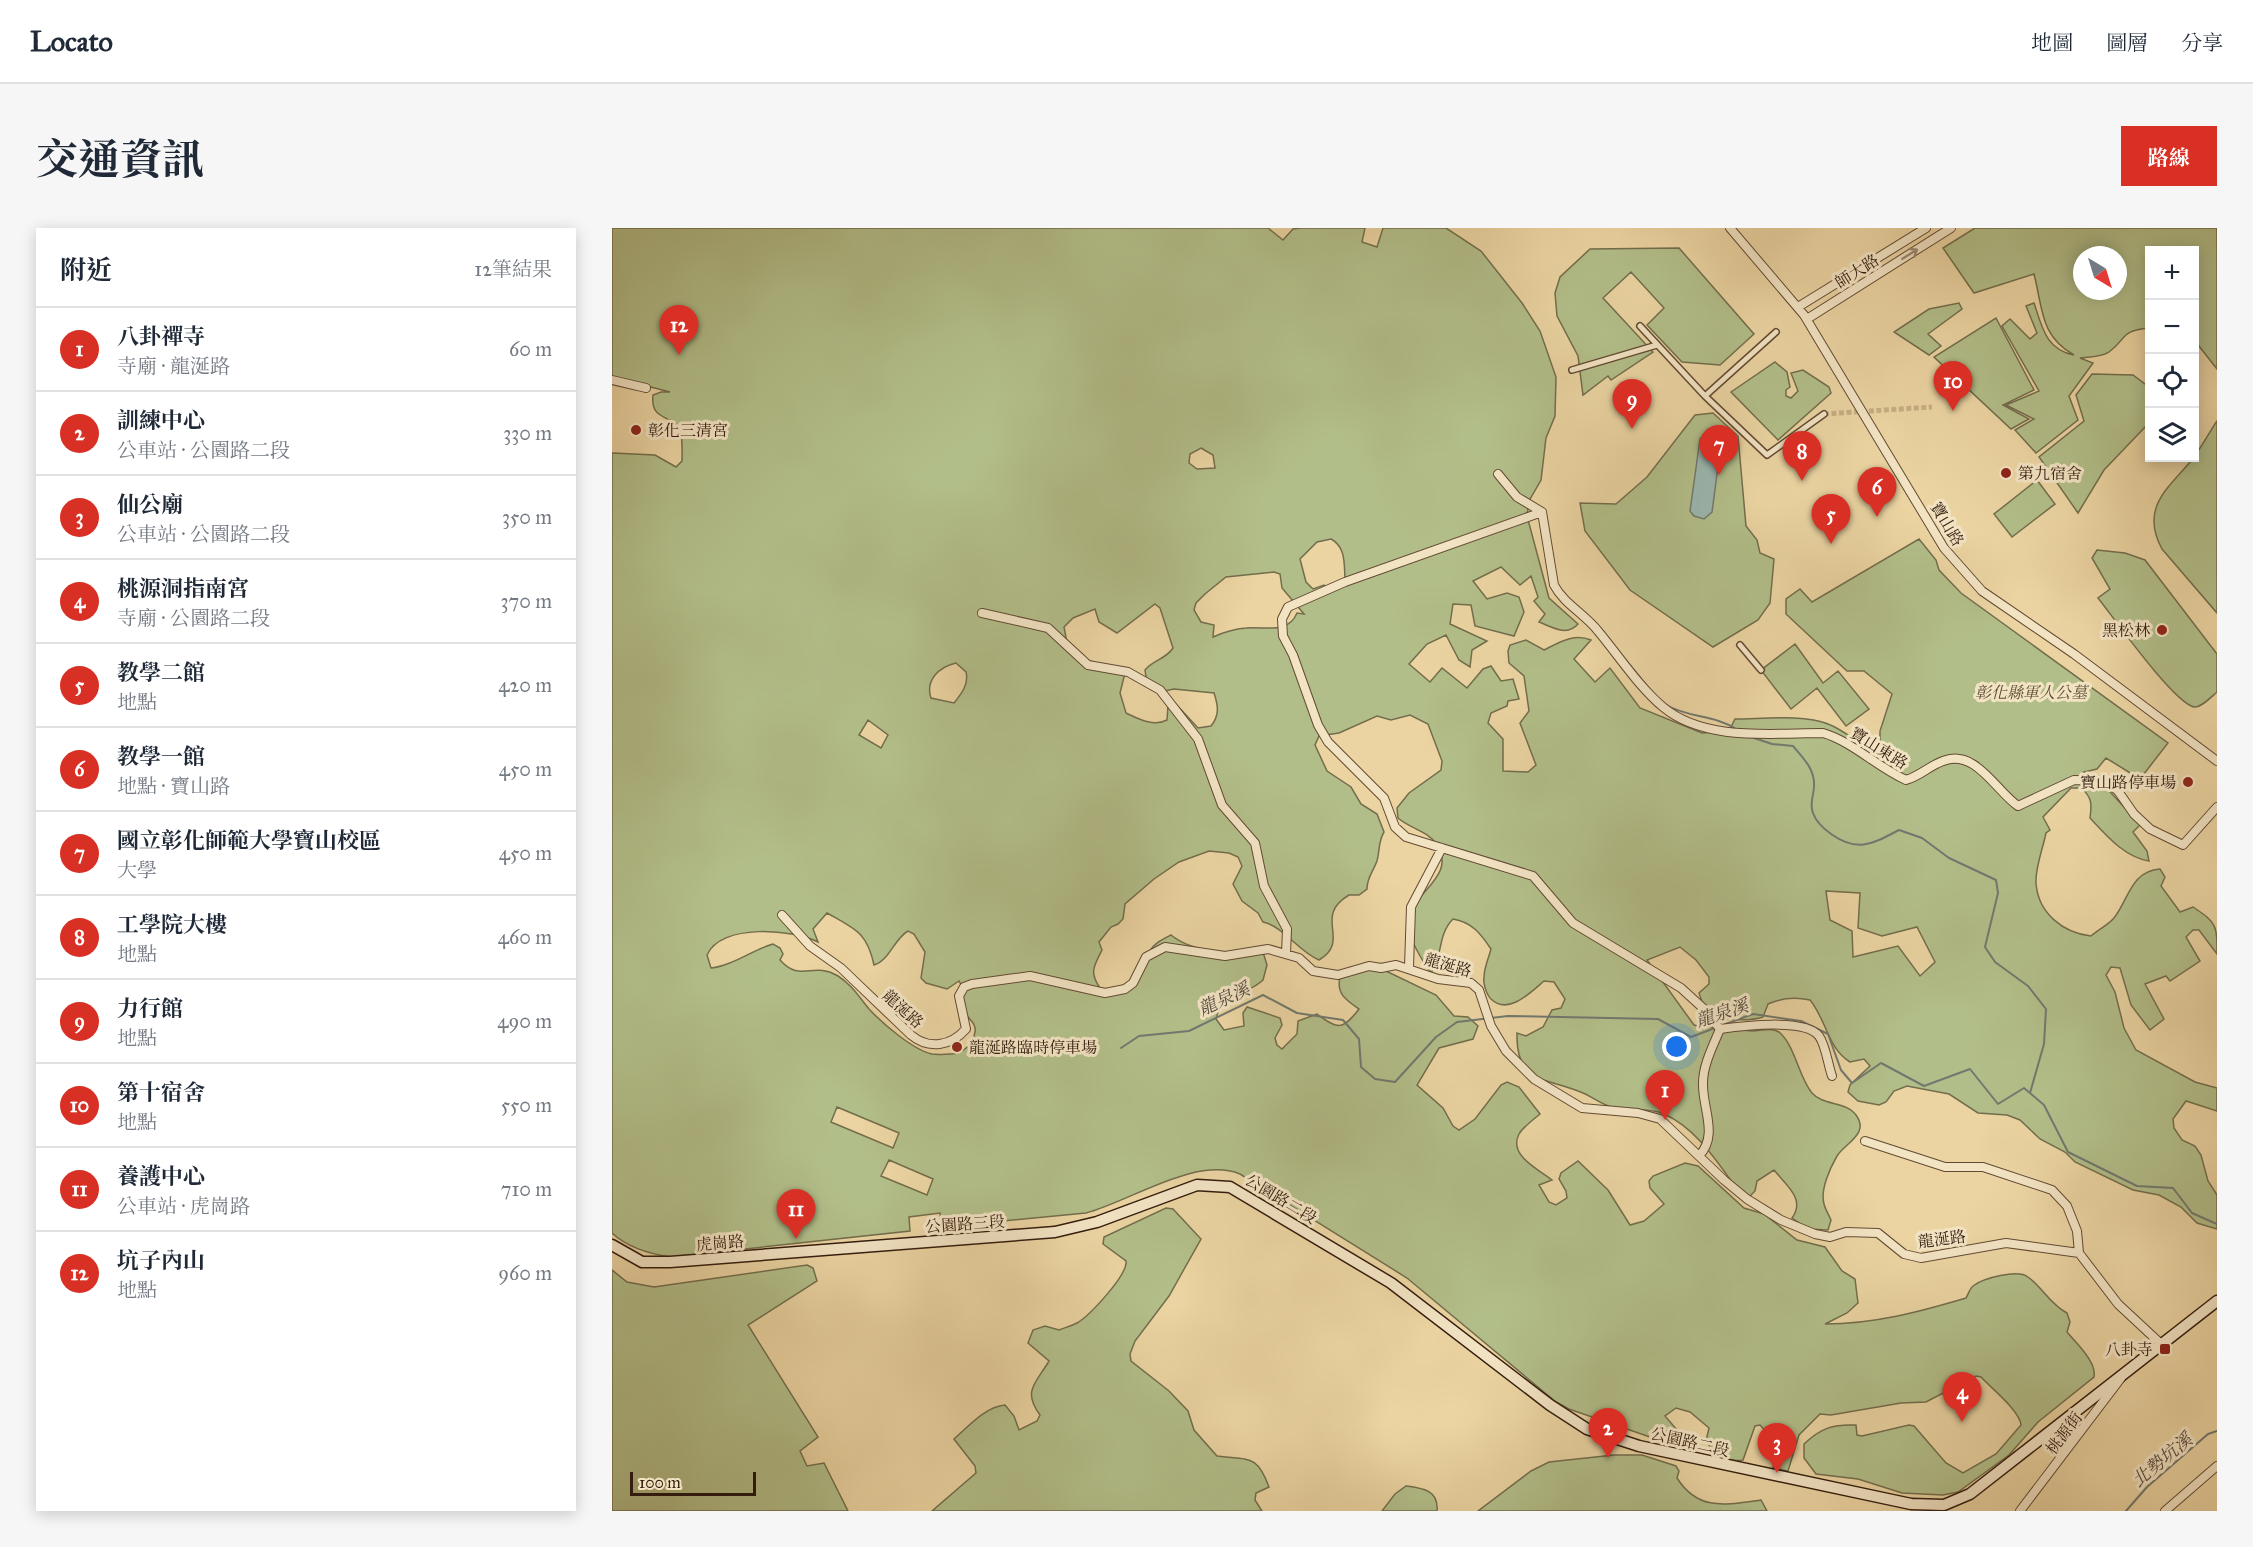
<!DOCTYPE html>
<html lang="zh-TW">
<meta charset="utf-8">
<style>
:root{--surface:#fff;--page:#f6f6f7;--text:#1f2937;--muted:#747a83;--line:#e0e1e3;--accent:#d93025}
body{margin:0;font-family:"IM FELL Great Primer","Noto Serif TC",serif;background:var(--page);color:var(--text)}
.controls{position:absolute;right:18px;top:18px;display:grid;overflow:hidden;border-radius:0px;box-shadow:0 3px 15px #0003}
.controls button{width:54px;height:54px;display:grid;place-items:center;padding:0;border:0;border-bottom:2px solid var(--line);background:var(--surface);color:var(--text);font:30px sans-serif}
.compass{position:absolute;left:1461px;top:18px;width:54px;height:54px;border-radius:50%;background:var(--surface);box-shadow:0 3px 15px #0003;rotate:142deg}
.scale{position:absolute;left:18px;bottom:15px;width:126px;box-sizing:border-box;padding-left:6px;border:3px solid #341c0e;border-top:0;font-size:16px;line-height:21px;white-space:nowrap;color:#341c0e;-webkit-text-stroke:4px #f2e3c3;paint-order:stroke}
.you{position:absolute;left:1065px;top:819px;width:21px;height:21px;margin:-15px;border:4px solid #fff;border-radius:50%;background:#1a73e8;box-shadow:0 0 0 9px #1a73e833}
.badge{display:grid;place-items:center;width:39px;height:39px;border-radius:50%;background:var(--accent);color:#fff;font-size:20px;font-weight:700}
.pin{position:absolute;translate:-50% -50px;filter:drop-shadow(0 2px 3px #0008)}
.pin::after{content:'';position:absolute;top:32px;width:21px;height:18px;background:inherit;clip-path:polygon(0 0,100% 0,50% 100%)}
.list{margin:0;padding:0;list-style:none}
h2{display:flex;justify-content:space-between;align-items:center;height:78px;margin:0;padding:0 24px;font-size:26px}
h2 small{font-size:20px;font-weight:400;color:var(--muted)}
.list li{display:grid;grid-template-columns:39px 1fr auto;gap:18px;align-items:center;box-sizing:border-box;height:84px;padding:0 24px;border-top:2px solid var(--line)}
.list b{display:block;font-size:22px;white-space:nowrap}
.list p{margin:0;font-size:20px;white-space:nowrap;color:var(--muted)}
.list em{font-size:20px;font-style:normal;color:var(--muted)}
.icon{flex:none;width:33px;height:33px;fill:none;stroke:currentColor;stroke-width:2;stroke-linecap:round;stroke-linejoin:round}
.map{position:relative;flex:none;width:1605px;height:1283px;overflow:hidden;border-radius:0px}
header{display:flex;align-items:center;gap:36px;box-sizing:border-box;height:84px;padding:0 30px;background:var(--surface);border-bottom:2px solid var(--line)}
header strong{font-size:28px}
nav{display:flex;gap:33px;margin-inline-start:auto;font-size:21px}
.intro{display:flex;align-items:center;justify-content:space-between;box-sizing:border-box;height:144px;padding:0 36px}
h1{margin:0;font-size:42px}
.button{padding:15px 27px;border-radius:0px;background:var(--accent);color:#fff;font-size:21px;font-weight:700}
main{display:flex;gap:36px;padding:0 36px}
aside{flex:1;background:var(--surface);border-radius:0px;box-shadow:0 3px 15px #0003}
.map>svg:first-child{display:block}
.green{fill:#b2be89;stroke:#736d4c;stroke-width:1.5;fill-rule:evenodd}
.water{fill:#9bb6af;stroke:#72786f;stroke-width:1.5}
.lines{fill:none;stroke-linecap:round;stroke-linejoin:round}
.stream{stroke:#72786f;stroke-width:2}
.pedestrian-tunnel{stroke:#c6af84;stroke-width:5;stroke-dasharray:5 2.5;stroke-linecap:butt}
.pedestrian-casing{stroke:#624a33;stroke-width:8}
.minor-casing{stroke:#624a33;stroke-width:10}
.secondary-casing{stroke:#341c0e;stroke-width:13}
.pedestrian{stroke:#f2e3c3;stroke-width:5}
.minor{stroke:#f2e3c3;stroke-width:8}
.secondary{stroke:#f2e3c3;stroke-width:10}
.oneway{stroke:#9c8972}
.poi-dot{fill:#8f2418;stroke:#f2e3c3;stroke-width:2}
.labels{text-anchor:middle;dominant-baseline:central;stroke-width:6;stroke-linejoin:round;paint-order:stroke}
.street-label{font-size:16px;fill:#341c0e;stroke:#f2e3c3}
.poi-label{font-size:16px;fill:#341c0e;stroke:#f2e3c3;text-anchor:start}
.park-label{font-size:16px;font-style:italic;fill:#5a4d33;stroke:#f2e3c3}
.water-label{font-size:18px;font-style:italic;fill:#534a3e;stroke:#f2e3c3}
</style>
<header>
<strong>Locato</strong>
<nav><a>地圖</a><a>圖層</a><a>分享</a></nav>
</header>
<div class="intro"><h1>交通資訊</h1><a class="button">路線</a></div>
<main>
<aside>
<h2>附近<small>12筆結果</small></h2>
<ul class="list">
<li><span class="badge">1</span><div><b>八卦禪寺</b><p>寺廟 · 龍涎路</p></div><em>60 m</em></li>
<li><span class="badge">2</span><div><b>訓練中心</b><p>公車站 · 公園路二段</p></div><em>330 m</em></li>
<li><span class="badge">3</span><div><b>仙公廟</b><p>公車站 · 公園路二段</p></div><em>350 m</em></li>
<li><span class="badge">4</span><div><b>桃源洞指南宮</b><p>寺廟 · 公園路二段</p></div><em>370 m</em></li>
<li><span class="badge">5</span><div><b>教學二館</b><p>地點</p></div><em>420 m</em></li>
<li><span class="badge">6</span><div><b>教學一館</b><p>地點 · 寶山路</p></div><em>450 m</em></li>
<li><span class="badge">7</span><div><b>國立彰化師範大學寶山校區</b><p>大學</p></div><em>450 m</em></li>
<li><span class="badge">8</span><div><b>工學院大樓</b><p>地點</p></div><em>460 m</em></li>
<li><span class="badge">9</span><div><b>力行館</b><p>地點</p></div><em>490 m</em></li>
<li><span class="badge">10</span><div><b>第十宿舍</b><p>地點</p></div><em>550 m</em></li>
<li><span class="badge">11</span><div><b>養護中心</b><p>公車站 · 虎崗路</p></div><em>710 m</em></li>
<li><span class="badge">12</span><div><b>坑子內山</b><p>地點</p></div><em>960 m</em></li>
</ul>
</aside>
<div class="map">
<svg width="1605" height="1283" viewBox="0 0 1605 1283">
<rect width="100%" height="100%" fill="#ebd4a2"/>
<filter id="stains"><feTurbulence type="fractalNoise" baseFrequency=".00333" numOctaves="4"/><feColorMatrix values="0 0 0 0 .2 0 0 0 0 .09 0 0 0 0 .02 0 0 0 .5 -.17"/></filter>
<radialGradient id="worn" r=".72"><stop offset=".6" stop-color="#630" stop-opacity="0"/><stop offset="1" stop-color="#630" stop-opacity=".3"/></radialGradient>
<path class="green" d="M0,0h656l15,12 10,-11 8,-1h64l-3,14 15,5 6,-19h63l35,23 41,52 18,28 16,46 -1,39 -9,22 -5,42 -12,21 -2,15 22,82 29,26c-11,13 -26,3 -39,-2l6,-8 -11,-13 4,-4 -7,-21 -11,9 -19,-18 -28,14 14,18 20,-6 12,4 5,15 -10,24 -39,-10 -4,-21 -18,-1 -3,20 37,17 -15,9 -2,17 -11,-7 -13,-25 -19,9 -18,20 21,18 12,-14 25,20 16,-19 8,-3 10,15 12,-2 6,20 -11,2 -1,5 -16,7 -3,10 15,16v32l25,1 8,-7 -16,-42 9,-12 -5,-35 -15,-13 -1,-12 2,-6 16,-5 18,10c16,-8 30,-17 47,-10l-17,19 21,23 15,-14 30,40 62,25 27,-2 6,-12c26,0 69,-5 93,5 19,7 33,23 52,31v-24l12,-37 -28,-23h-17l-61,-57v-15l14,-10 12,13 107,-63 17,21 3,10 22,23 207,150 -28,36 -34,-21 -9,11 -13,3 17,10 36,39 3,4 -7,7 14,19 2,10c-25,-4 -43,-26 -59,-43 2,-14 2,-21 -9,-30h-10l-28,29 7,13 -4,3c-3,15 -11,35 -10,50 2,30 27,50 55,53 7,-6 17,-11 23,-18 15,-19 17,-47 46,-49l5,8 -4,9 19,26 13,-5c24,16 24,18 24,47l-18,-24h-6l-7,7 14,24 -30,20 -4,-5 -21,8 19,35 -14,11 -19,-25 -11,-37 -9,-1 -5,8 9,17 9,36 12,22 59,32 22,6v23l-31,-10 -13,18 1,9 8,12 13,6 6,9 7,26 9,14v34l-20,-6 -16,-16 -22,-12 -26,-5 -58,-28 -10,-10 -25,-13 -20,-19 -13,-5 -29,-2 -29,-19 -42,-8 -13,5 -8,11 -7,3 -21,-4 -10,-9 2,-7 20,-19 -6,-7 -14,3c-22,-13 -24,-43 -40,-62 -15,-3 -29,-2 -42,4l-5,13c-12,4 -48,5 -56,-6 -4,-5 -6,-12 -8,-18l10,-9v-7l-13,-17 -16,-13 -33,13 47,65c12,4 23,2 36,2 7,1 15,4 22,4 9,0 19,-4 27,1 16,13 20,46 33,61 11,13 34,8 44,22 14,19 -11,28 -19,41 -7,12 -17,34 -13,48 1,5 5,11 7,16l-3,10 -20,-1 -16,-11c14,-19 -6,-33 -18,-48l-17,11 -2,10 -7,7 -8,-5c-21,-28 -42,-64 -76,-79 -16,-7 -33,-2 -49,-6 -15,-3 -24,-13 -37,-17 -38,-14 -62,-10 -61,-58l9,3 17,-9 9,-17 9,-2 4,-9 -11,-17 -10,-1c-13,11 -36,35 -53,18 -5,-5 -8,-16 -7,-22 0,-9 5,-20 7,-28 -10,-15 -19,-27 -38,-30 -16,16 -10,38 -22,54 -7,-9 -25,-40 -24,-49 3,-32 52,-47 29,-80 -8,-13 -27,-16 -38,-26l-1,-10 12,-15 32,-23 1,-9 -14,-37 -18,-9 -19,5 -14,-4 -38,17 -20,3 -4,9 12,26 24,16 10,17 16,10 7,18c-6,10 -4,18 -7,29 -4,11 -10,16 -10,28l-8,6h-10c-37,22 3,45 -30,65 -20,-8 -36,-34 -56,-38l-5,-9 -16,-12 -9,-17 9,-18 -4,-9 -9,-4 -20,-2 -30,11 -25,17 -29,25 -2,15 -5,5 -7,3 -12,15 3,8c-8,16 -13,22 -2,38 29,6 37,-17 49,-36 5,-9 14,-13 22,-17 23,19 63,18 92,17l4,13 -4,15c-14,14 -43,16 -47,39l8,11 20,-4 -1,-13 4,-6 33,11 2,7 -7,13 2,7 5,4 15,-15 1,-13 19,-7c21,16 26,16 42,-5 -13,-9 -23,-15 -19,-32l32,-8 14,2 50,24 18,21 14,1 10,9 -5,13 -34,9 -22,37 26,23 10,18 6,4 16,-11 26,-34 6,-3 12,5 21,27c-6,5 -17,13 -21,20 -11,21 19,35 33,46l-13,5 10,17 7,3 11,-7 -1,-7 -7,-12 2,-6 17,-12 30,29 22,35 14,-4 20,-17 -14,-16 -1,-7 4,-5 32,-13 13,3 46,42 20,6 33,26 28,7 17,24 13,8 3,24 -11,10 -22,11c49,0 94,-12 141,-26 2,-3 4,-10 7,-12 10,-8 45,-17 55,-9 15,11 22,27 39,36l3,9 -3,10c9,11 30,30 27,45l-56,45 -29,33 -51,37 -15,3 -41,-2 -44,-14 -42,-5 -12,-16v-14c17,-16 29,-20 52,-19l1,10 5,1 47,-11 5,1 32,37 17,10 33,-19 25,-29c-1,-14 -30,-37 -40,-48l-5,-1 -50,26 -25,1 -70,12 -11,-1 -21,21 -11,36 -15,-3 3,-25 -16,-18 -5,1 -12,34c-15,3 -29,-7 -37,-19l3,-13 -19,-16 -14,-4 -11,8 12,14 -4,15 -104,-36 -13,-7 -149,-124 -167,-104c-45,-18 -109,27 -154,39l-144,14 -2,-14 -31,4 1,14 -239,26c-21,-3 -43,-9 -59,-24v-780l43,2 21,12 6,-6c0,-9 1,-22 -2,-30 -8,-18 -30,-9 -27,-36l8,-3h9l-27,-7 -31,-4zM589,220l12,7 2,13 -18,1 -8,-6 1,-9zM719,311c15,8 13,25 14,39l-15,13 -6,-6 -11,4 -7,-7 -6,-23 17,-17zM662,344l6,2 2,14 22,26 -7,-1c-9,22 -33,13 -51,15 -12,1 -22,4 -33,9l1,-12 -13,-3 -7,-12 2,-7 9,-9 21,-17zM543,376l5,4 13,40c-7,11 -20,12 -28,22l1,7 14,15 14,-3 40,4c4,12 6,22 -3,33l-13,2 -24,-26 -6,4 -1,14c-14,7 -28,-1 -41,-7l-6,-20 5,-20 -46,-16 -11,-9 -4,-21 9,-9 22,-9 4,13 18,11zM344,435l10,9c3,12 -4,21 -12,31l-23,-5c-6,-18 8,-31 25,-35zM256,492l20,15 -7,13 -22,-13zM1214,663l34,2 -2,35 24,8 35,-9 18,35 -15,14 -22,-30 -45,11 -1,-26 -22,-11zM215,685c28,16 40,19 47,52 15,-4 20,-26 34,-34l6,3 11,18 -4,26 5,5 21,6 12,-8 5,8 -4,6c1,4 1,10 2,13 3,9 15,14 13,24 -2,12 -12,22 -24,22 -6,0 -13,1 -19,0 -19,-4 -50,-31 -63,-45 -10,-12 -17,-24 -31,-33 -25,-15 -38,7 -58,-16l3,-6 -3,-6 -7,-4c-21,6 -41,22 -62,24l-4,-13c14,-32 85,-26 111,-13l-5,-13zM225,879l62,26 -6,15 -62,-26zM277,932l44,19 -6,16 -46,-19z
M1363,0h242v141l-22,-28 -1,-91h-44l-1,78c-30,3 -21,10 -40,24 -7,5 -20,5 -29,6l13,5 -24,33 9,24 -42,33 -21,-23 19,-11 -28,-14 33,-14 -37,-65 8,-7 20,20 7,-6 -11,-27 8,-3c8,24 12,47 40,52 -34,-19 -31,-46 -40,-81l-60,19 -31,-45zM1470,27h36v36h-36z
M1067,20l75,86 -34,31 -38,-3 -35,-37 17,-17 -33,-36 -28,26 50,54 -42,28 -3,-4 -25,19 -5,-39 -21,-40 -2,-23 5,-16 30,-28z
M1347,75l3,6 -34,25 13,12 -12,9 -35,-23 35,-23z
M1384,90l38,72 -31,15 26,14 -18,10 -77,-72z
M1163,134l12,10 3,15 -4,3v6l5,2 7,-7 -7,-18 12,-3 26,17 2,6 -53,47 -47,-48z
M1480,146l41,1 16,12v36l-45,47 -26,43 -39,-56 45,-36 -8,-26z
M1101,185l25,23 8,90 11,14 3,13 14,6 -4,44 -12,17 -45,27 -83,-57 -45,-59 -5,-28 36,1 31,-27 48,-62z
M1605,193v192l-55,-64c-24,-44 11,-64 32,-92 8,-11 15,-24 23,-36z
M1425,252l18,24 -43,33 -18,-23z
M1485,322l28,3 20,7 72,94v38c-6,5 -16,16 -23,15 -21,-5 -80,-89 -96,-109l12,-9 -18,-31z
M1183,416l28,39 15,-12 31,38 -23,17 -29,-38 -26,21 -30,-39z
M554,980l7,1 28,30 -32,57 -34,45 -5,13 1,7 38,30 19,20 6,19 23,26c32,4 40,-2 52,31l-13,6 -1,7 7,11h-330l44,-38 -1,-7 -21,-27c15,-13 31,-32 51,-34l9,11 5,14 18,-9 3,-6c-18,-24 -4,-32 9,-54l-21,-18 5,-13 12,-4 14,4c5,-2 12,-4 18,-7 12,-7 51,-48 49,-62l-23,-17 1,-7z
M195,1037l6,3 4,13 -69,44 70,112 -18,14 7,15 17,-3 24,48h-236v-241l15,12 27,5z
M1002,1227h28l34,11 3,5 -2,7c21,33 47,27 84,22l6,11h-289l53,-40 18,-9z
M794,1258c16,2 33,4 31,25h-55l13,-17z"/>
<path class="water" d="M1096,202l7,2 6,12 -9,68 -8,7 -10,-3 -4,-5 10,-72z"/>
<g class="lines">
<path class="stream" d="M1006,423l35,42
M1054,477c23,13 49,10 70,24
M1139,509l21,7 21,2c10,12 22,23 21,40 0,9 -5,18 -1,27 3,9 11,16 18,21 27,19 41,10 68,-4l23,8 27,20 47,22 2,13 -13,54 10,15 33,24 18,23 -2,35 -14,49
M1111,797l30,-11 48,7 27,13 13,36 11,13 29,-20 43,23 46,-17 28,35 26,-16 20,17 24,47 69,34 36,2 19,25 25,11
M509,820l18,-12 50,-5 74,-36 34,18 46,7 16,19 2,28 14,12 20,3 41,-45 21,-15 51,-6 150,3 33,18 24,-9
M1514,1283l21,-24 61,-53 9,-3"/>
<path class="pedestrian-tunnel" d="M1212,186l108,-7"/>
<g class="pedestrian-casing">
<path id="pedestrian" d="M1028,98l65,70
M1164,104l-71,64 62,59 57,-41
M960,142l85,-25
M1128,417l21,25"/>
</g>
<g class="minor-casing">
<path id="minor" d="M1118,0l74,87 140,233 38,43 92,63 143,107
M1186,79l128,-79
M1195,91l144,-91
M0,152l34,8
M886,246l19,23 25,15
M930,284l-197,70 -57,25 -6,12 1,17 10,19 25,70 10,17 56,56 11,29 11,10 127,39 40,47 108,65 23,21 16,20
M930,284l12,73c10,19 31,29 44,46 21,25 40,55 65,76 42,35 110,26 160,26 30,9 54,34 83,47 14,-4 23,-14 37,-19 32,-13 53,30 75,45l56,-26 32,1 12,10 16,23 16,15 33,16 34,-38
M370,385l66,15 40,37 40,7 32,18 38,49 24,66 33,38 9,43 23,43 -1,25
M170,687l28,31 31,22 70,67c18,15 40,11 55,-6l-7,-33 5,-9 8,-3 58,-8 75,17 20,-4 8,-6 13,-26 19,-10 60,9 43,-7 31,9 14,13 25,4 31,-9 12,2 15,-3 42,14 33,4 8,7 12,36 15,25 28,28 48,29 56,5 22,6 64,61 23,19 34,21 34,14 15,3 16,-5 32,1 26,21 17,4 85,-15 73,10 39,51 43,40
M797,739l2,-60 31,-59
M1253,913l80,26h38l69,23 15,16 10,25 2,22
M1087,928c20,-21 3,-48 4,-73 0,-18 10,-37 17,-54 21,-3 86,-11 99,7 7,10 9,29 13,40
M1408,1283l101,-133
M1553,1283l52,-45"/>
</g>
<g class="secondary-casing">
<path id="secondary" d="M0,1017l30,17h28l385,-30 42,-10 100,-37 33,2 161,96 159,122 37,24 52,17 272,58 33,1 26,-11 247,-193"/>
</g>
<use href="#pedestrian" class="pedestrian"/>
<use href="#minor" class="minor"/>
<use href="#secondary" class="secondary"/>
</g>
<defs><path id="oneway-shaft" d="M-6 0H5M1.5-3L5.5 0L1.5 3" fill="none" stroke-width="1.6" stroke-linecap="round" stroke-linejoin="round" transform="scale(1.5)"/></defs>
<use class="oneway" href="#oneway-shaft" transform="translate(1298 26) rotate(-32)"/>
<g class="poi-dot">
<circle cx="24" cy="202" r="6"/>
<circle cx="1394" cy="245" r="6"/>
<circle cx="1550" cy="402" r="6"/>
<circle cx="1576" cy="554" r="6"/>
<circle cx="345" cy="819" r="6"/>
<rect x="1547" y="1115" width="12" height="12" rx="3"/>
</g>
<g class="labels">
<g class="street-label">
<text transform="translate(1245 43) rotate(-32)">師大路</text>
<text transform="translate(1335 296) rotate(59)">寶山路</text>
<text transform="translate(1267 520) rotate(32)">寶山東路</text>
<text transform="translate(836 737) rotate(16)">龍涎路</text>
<text transform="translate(291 781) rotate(42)">龍涎路</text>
<text transform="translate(669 971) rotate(31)">公園路二段</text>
<text transform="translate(353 996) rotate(-4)">公園路三段</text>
<text transform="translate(1330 1011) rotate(-7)">龍涎路</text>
<text transform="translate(108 1015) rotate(-5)">虎崗路</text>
<text transform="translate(1452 1205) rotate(-53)">桃源街</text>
<text transform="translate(1078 1214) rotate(13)">公園路二段</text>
</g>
<g class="poi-label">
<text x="36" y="202">彰化三清宮</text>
<text x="1406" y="245">第九宿舍</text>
<text x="1538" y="402" text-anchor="end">黑松林</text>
<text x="1564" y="554" text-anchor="end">寶山路停車場</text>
<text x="357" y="819">龍涎路臨時停車場</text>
<text x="1541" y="1121" text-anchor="end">八卦寺</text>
</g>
<g class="park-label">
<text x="1419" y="464">彰化縣軍人公墓</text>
</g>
<g class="water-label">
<text transform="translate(612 771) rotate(-25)">龍泉溪</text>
<text transform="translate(1110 785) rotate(-18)">龍泉溪</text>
<text transform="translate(1550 1232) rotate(-40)">北勢坑溪</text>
</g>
</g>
<rect width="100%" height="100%" filter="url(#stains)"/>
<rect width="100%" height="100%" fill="url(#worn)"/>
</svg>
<div class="controls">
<button>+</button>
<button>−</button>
<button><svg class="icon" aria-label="locate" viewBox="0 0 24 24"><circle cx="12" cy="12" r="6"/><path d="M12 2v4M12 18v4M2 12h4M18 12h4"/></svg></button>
<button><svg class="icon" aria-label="layers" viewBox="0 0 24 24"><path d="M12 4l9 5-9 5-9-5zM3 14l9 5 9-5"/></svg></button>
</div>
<svg class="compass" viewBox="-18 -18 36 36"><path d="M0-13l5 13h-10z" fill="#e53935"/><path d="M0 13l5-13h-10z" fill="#747a83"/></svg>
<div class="scale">100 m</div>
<div class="you"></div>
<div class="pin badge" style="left:1053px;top:892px">1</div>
<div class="pin badge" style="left:996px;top:1230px">2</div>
<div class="pin badge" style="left:1165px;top:1245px">3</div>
<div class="pin badge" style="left:1350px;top:1194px">4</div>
<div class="pin badge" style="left:1219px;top:316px">5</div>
<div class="pin badge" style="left:1265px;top:289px">6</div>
<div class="pin badge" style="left:1107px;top:247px">7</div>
<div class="pin badge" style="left:1190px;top:253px">8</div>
<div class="pin badge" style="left:1020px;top:201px">9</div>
<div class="pin badge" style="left:1341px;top:183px">10</div>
<div class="pin badge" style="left:184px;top:1011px">11</div>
<div class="pin badge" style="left:67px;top:127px">12</div>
</div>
</main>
